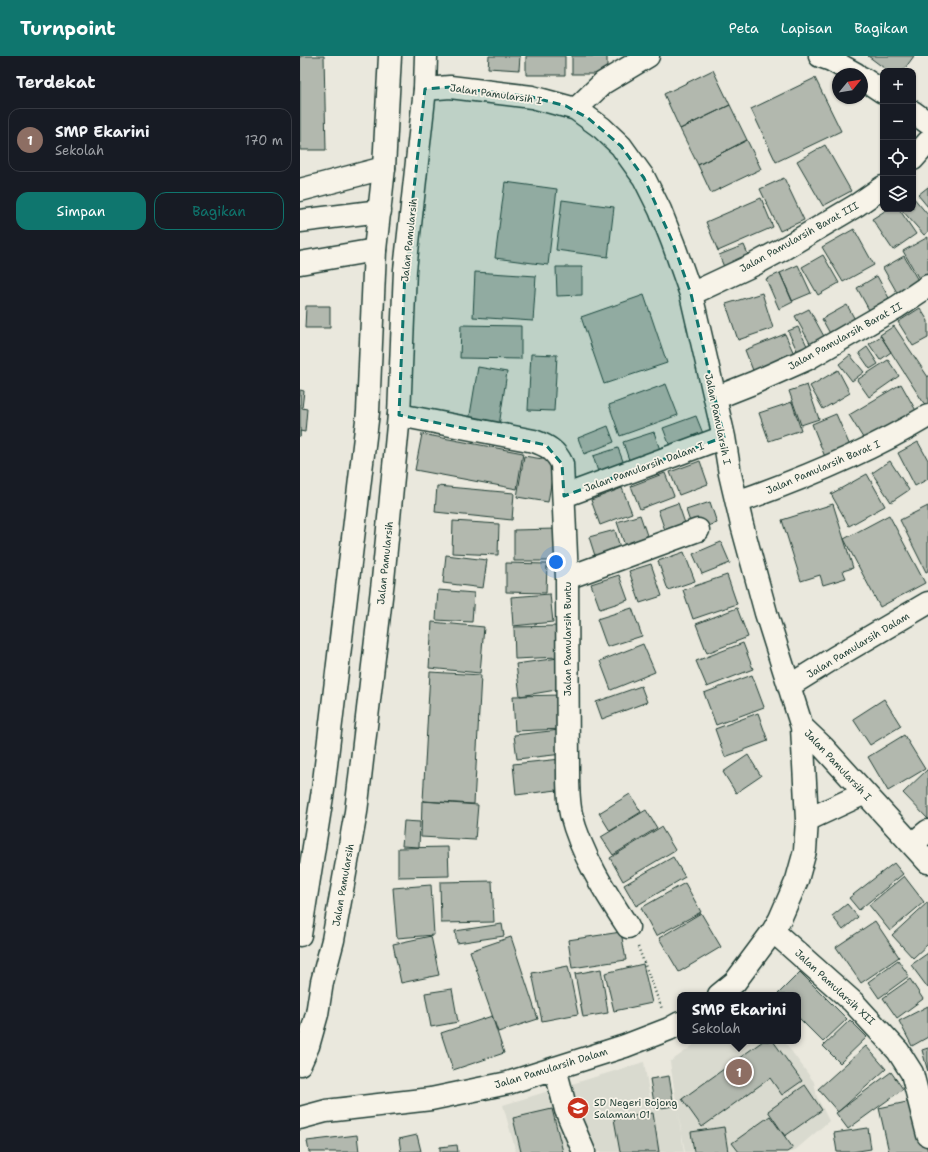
<!DOCTYPE html>
<html lang="id">
<meta charset="utf-8">
<style>
:root{--surface:#171b24;--page:#242831;--text:#f1f3f6;--muted:#9ea1a6;--line:#363941;--accent:#0f766e}
body{margin:0;font-family:"Shantell Sans",sans-serif;background:var(--page);color:var(--text)}
.controls{position:absolute;right:12px;top:12px;display:grid;overflow:hidden;border-radius:8px;box-shadow:0 1px 3px #0004}
.controls button{width:36px;height:36px;display:grid;place-items:center;padding:0;border:0;border-bottom:1px solid var(--line);background:var(--surface);color:var(--text);font:20px sans-serif}
.compass{position:absolute;left:532px;top:12px;width:36px;height:36px;border-radius:50%;background:var(--surface);box-shadow:0 1px 3px #0004;rotate:60deg}
.you{position:absolute;left:256px;top:506px;width:14px;height:14px;margin:-10px;border:3px solid #fff;border-radius:50%;background:#1a73e8;box-shadow:0 0 0 6px #1a73e833}
.badge{display:grid;place-items:center;width:26px;height:26px;border-radius:50%;background:var(--accent);color:#fff;font-size:13px;font-weight:700}
.pin{position:absolute;translate:-50% -50%;border:2px solid #fff;box-shadow:0 1px 4px #0006}
.popup{position:absolute;left:377px;top:936px;width:124px;height:52px;box-sizing:border-box;display:grid;place-content:center;border-radius:8px;background:var(--surface);filter:drop-shadow(0 1px 3px #0005);font-size:13px;white-space:nowrap;color:var(--muted)}
.popup b{font-size:15px;color:var(--text)}
.popup::after{content:'';position:absolute;left:50%;top:100%;margin-left:-8px;border:8px solid transparent;border-top-color:var(--surface)}
.list{margin:0;padding:0;list-style:none}
h2{display:flex;justify-content:space-between;align-items:center;height:52px;margin:0;padding:0 16px;font-size:17px}
h2 small{font-size:13px;font-weight:400;color:var(--muted)}
.list li{display:grid;grid-template-columns:26px 1fr auto;gap:12px;align-items:center;box-sizing:border-box;height:64px;margin:0 8px 8px;padding:0 8px;border:1px solid var(--line);border-radius:12px}
.list b{display:block;font-size:15px;white-space:nowrap}
.list p{margin:0;font-size:13px;white-space:nowrap;color:var(--muted)}
.list em{font-size:13px;font-style:normal;color:var(--muted)}
.actions{display:flex;gap:8px;padding:12px 16px}
.actions a{flex:1;padding:9px 0;border:1px solid var(--accent);border-radius:12px;text-align:center;font-size:14px;color:var(--accent)}
.actions .main{background:var(--accent);color:#fff}
.icon{flex:none;width:22px;height:22px;fill:none;stroke:currentColor;stroke-width:2;stroke-linecap:round;stroke-linejoin:round}
.map{position:relative;flex:none;width:628px;height:1096px;overflow:hidden}
header{display:flex;align-items:center;gap:24px;box-sizing:border-box;height:56px;padding:0 20px;background:var(--accent);color:#fff}
header strong{font-size:19px}
nav{display:flex;gap:22px;margin-inline-start:auto;font-size:14px}
main{display:flex}
aside{flex:1;background:var(--surface)}
.map>svg:first-child{display:block}
.built{fill:#d9dacf}
.building{fill:#b2b8ae;stroke:#1f3d34}
.lines{fill:none;stroke-linecap:round;stroke-linejoin:round}
.minor-casing{stroke:#1f3d34;stroke-width:25}
.highway-casing{stroke:#1f3d34;stroke-width:25}
.path{stroke:#1f3d34;stroke-width:2.5;stroke-dasharray:1 3;stroke-linecap:butt}
.minor{stroke:#f7f3e8;stroke-width:22}
.highway{stroke:#f7f3e8;stroke-width:22}
.marked{fill:#0f766e;fill-opacity:0.2;stroke:#0f766e;stroke-width:3;stroke-dasharray:8 5;stroke-linejoin:round}
.labels{text-anchor:middle;dominant-baseline:central;stroke-width:3.5;stroke-linejoin:round;paint-order:stroke}
.street-label{font-size:10px;fill:#1f3d34;stroke:#f7f3e8}
.poi-label{font-size:10px;fill:#1f3d34;stroke:#f7f3e8;text-anchor:start}
</style>
<header>
<strong>Turnpoint</strong>
<nav><a>Peta</a><a>Lapisan</a><a>Bagikan</a></nav>
</header>
<main>
<aside>
<h2>Terdekat<small></small></h2>
<ul class="list">
<li><span class="badge" style="background:#8d6e63">1</span><div><b>SMP Ekarini</b><p>Sekolah</p></div><em>170 m</em></li>
</ul>
<div class="actions"><a class="main">Simpan</a><a>Bagikan</a></div>
</aside>
<div class="map">
<svg width="628" height="1096" viewBox="0 0 628 1096">
<rect width="100%" height="100%" fill="#eae8dd"/>
<filter id="ink" filterUnits="userSpaceOnUse"><feTurbulence type="fractalNoise" baseFrequency=".025" numOctaves="2"/><feDisplacementMap in="SourceGraphic" scale="8" xChannelSelector="R" yChannelSelector="G"/><feConvolveMatrix kernelMatrix="1 2 1 2 8 2 1 2 1" color-interpolation-filters="sRGB"/></filter>
<g filter="url(#ink)">
<path class="built" d="M399,985h85l30,41 3,15 12,24 -36,31h-108l-7,-40 6,40h-168l-13,-47 141,-43 8,48 25,-3 -7,-45z"/>
<path class="building" d="M0,0h24l2,94h-26z
M189,0h31l-1,14 -31,-2z
M226,0h39v19h-39z
M272,0h35v18h-35z
M568,0h46l-11,15h-15z
M413,14l17,35 -50,24 -16,-35z
M515,22l26,53 -65,31 -25,-53z
M430,49l17,35 -49,25 -18,-36z
M447,84l14,29 -50,24 -13,-28z
M525,89l26,46 -28,15 -26,-45z
M484,122l20,42 -24,11 -20,-42z
M205,126l52,7 -9,76 -53,-7z
M628,131v20l-10,-12z
M613,141l15,18v17l-4,3 -23,-26h12z
M461,142l12,29 -55,24 -12,-29z
M262,144l52,7 -6,50 -52,-7z
M588,153h11l17,25 -23,16 -21,-31z
M554,173l20,36 -31,17 -21,-35z
M628,181v43l-6,4 -19,-33z
M444,189l8,19 -25,10 -8,-19z
M523,199l16,28 -21,12 -16,-28z
M604,200l16,28 -21,12 -16,-28z
M498,209l13,28 -19,8 -12,-28z
M256,211h26v28l-25,1z
M175,216l61,4 -3,45 -60,-4z
M480,217l13,29 -14,7 -13,-30z
M577,220l12,22 -20,12 -12,-22z
M462,237l11,35 -35,12 -12,-36z
M344,239l23,68 -63,21 -23,-67z
M547,249l11,20 -25,14 -11,-20z
M6,250h24v22h-25z
M620,252l8,13v17l-15,8 -15,-24z
M509,253l17,31 -14,7 -17,-31z
M161,269l60,1v33l-61,-1z
M594,270l34,51v26l-3,2 -45,-70z
M498,271l11,23 -10,5 -11,-24z
M485,278l10,22 -41,17 -9,-23z
M581,280l10,16 -11,8 -11,-16z
M567,291l11,17 -8,5 -11,-16z
M231,298l26,1 -3,56 -26,-1z
M550,299l14,17 -12,9 -13,-17z
M588,304l11,16 -30,21 -12,-17z
M178,311l29,5 -8,54 -30,-5z
M538,314l12,23 -27,16 -13,-23z
M366,328l12,31 -58,21 -11,-31z
M601,328l18,32 -51,30 -19,-31z
M507,329l12,34 -18,6 -12,-34z
M0,334l4,1 -2,17 5,1 -2,23 -5,-1v6z
M492,346l9,28 -32,11 -10,-28z
M536,358l14,32 -25,11 -13,-33z
M396,360l8,20 -33,13 -8,-21z
M308,370l6,16 -30,12 -6,-16z
M354,376l8,24 -31,10 -8,-24z
M122,378l101,19 -6,36 -102,-19z
M618,386l10,18v19l-13,7 -17,-33z
M318,392l8,21 -26,9 -7,-22z
M224,400l31,5 -7,41 -31,-5z
M400,405l8,23 -29,11 -9,-23z
M590,405l19,29 -18,12 -19,-29z
M365,417l9,23 -34,13 -9,-23z
M567,418l18,32 -36,20 -18,-32z
M137,430l77,7 -2,27 -77,-8z
M322,432l10,25 -32,12 -9,-25z
M410,446l7,21 -24,8 -7,-21z
M378,447l10,29 -20,7 -10,-29z
M533,448l20,64 -10,3 3,7 -23,7 -3,-10 -19,6 -19,-61z
M628,450v65l-2,1 -26,-52z
M340,459l11,32 -23,8 -11,-33z
M589,459l36,68 -45,24 -36,-68z
M153,465l46,3 -1,31 -46,-2z
M256,473v32h-42v-31z
M315,474l7,25 -25,7 -8,-25z
M421,486l9,21 -28,11 -9,-20z
M384,496l11,29 -27,9 -10,-29z
M146,499l41,5 -4,28 -40,-5z
M206,507l41,1 -1,29 -40,-1z
M351,508l11,32 -22,7 -11,-32z
M319,519l9,25 -28,9 -9,-25z
M427,519l10,29 -44,15 -10,-29z
M138,534l36,3 -2,29 -36,-2z
M250,538l3,28 -40,4 -2,-29z
M332,552l10,28 -35,11 -10,-28z
M437,552l11,29 -41,16 -11,-29z
M132,566l52,5 -4,46 -51,-5z
M257,570l1,31 -43,2 -1,-32z
M443,587l10,26 -46,18 -11,-26z
M343,588l12,28 -44,18 -11,-29z
M258,602l4,31 -42,7 -4,-32z
M130,616l51,3 -7,129 -51,-3z
M452,619l12,32 -48,18 -12,-32z
M341,630l6,16 -45,17 -6,-17z
M261,639l2,34 -48,2 -2,-35z
M584,643l17,27 -31,19 -17,-26z
M458,657l10,28 -43,16 -10,-28z
M260,674l3,24 -46,5 -3,-24z
M604,679l21,34 -37,22 -20,-34z
M448,699l13,21 -25,17 -13,-21z
M261,703l4,30 -49,6 -3,-31z
M628,713v50l-25,-26z
M330,738l11,18 -31,19 -11,-18z
M122,745l56,4 -3,35 -54,-3z
M346,754l11,18 -44,27 -12,-18z
M104,765l16,1 -1,25 -17,-1z
M361,771l14,23 -52,31 -13,-23z
M148,791l1,29 -51,1v-29z
M373,801l12,20 -49,29 -12,-21z
M594,807l9,11 -44,36 -10,-12z
M604,820l20,26 -34,29 -21,-26z
M192,825l2,41 -53,1 -1,-41z
M385,827l16,29 -45,24 -15,-28z
M131,829l3,50 -37,3 -4,-50z
M628,846v42l-15,14 -21,-23z
M547,848l11,13 -15,13 -11,-14z
M401,857l20,34 -42,25 -20,-34z
M575,865l24,36 -38,26 -25,-36z
M202,868l2,12 -47,7 -2,-12z
M321,876l5,28 -54,8 -4,-28z
M131,880l8,39 -38,8 -8,-39z
M211,881l27,82 -40,13 -28,-81z
M628,897v35l-17,-23z
M598,904l11,16 -30,22 -11,-16z
M343,908l9,39 -38,8 -9,-38z
M268,910l10,48 -36,7 -10,-48z
M301,913l7,44 -25,4 -8,-43z
M500,916l47,47 -24,23 -25,-25v-22h-21z
M610,923l13,20 -26,19 -14,-20z
M152,933l6,33 -27,5 -6,-34z
M628,950v31l-16,9 -13,-25z
M192,960l12,37 -51,17 -12,-37z
M550,964l17,17 -27,26 -17,-17z
M463,985h10l29,40 -20,14 -12,-17 -68,49 -20,-28z
M566,990l20,23 -48,43 -20,-23z
M628,992v24l-6,-22z
M591,1016l12,17 -55,40 -12,-16z
M369,1020l5,30 -19,3 -5,-30z
M505,1029l17,25 -37,26 -17,-25z
M616,1044l12,52h-39l-10,-44z
M252,1053l11,43h-42l-8,-34z
M353,1057l6,39h-39l-6,-33z
M470,1060l23,32 -6,4h-48l-7,-9z
M424,1071l4,25h-34l-3,-20z
M568,1072l3,21 -19,3h-15l-3,-19z
M57,1079l2,17h-50l-2,-11z
M117,1079l4,16 -20,1 -2,-13z
M157,1089l1,7h-18v-5z"/>
<g class="lines">
<g class="minor-casing">
<path id="minor" d="M520,0l11,4 25,14
M562,22l21,14
M125,33l25,-2 82,10 44,12 26,19 19,18 23,32 16,32 13,33 18,51 33,143 6,37 12,51 24,88 36,114 21,20 105,115
M276,53l27,-26 45,-27
M613,56l15,11
M613,103l15,-17
M0,134l84,-22
M0,165l80,-10
M0,207l75,-13
M391,238l64,-30 28,-15 74,-44 26,-18
M415,342l38,-15 54,-24 90,-52 31,-21
M99,359l135,26c14,5 22,10 28,23l5,114 1,193c0,14 0,29 3,43 10,40 34,78 57,113
M264,440l160,-59
M437,446c66,-23 131,-50 191,-86
M267,522l131,-48
M489,630l45,-28 94,-55
M507,764l58,-27
M612,788l16,-13
M473,875l80,71 45,49 14,22 16,62
M419,939l16,-13 38,-51 7,-12 17,-39 8,-29 2,-31 -5,-93
M255,1012l11,42 18,42
M0,1062l26,-7 105,-12 77,-16 117,-37 44,-17 11,-6"/>
</g>
<g class="highway-casing">
<path id="highway" d="M0,879l23,-145 45,-378 7,-162 9,-82 6,-112
M0,1008l8,-18 9,-32 5,-32 11,-42 23,-128 27,-232 16,-165 6,-145 20,-181 1,-33"/>
</g>
<path class="path" d="M338,891l24,62"/>
<use href="#minor" class="minor"/>
<use href="#highway" class="highway"/>
</g>
</g>
<path class="marked" d="M150,31l82,10 34,9 22,12 33,28 23,32 29,65 18,51 33,143 -160,59 -2,-32 -16,-19 -147,-30 6,-145 20,-181z"/>
<defs>
<g id="school-disc" transform="scale(1.15)"><circle r="9.5" fill="#c8321e" stroke="#f7f3e8"/><path d="M0-5L7-2L0 1L-7-2ZM-4 1L0 2.5L4 1V4Q0 6-4 4Z" fill="#fff"/></g>
</defs>
<g fill-rule="evenodd">
<use href="#school-disc" x="278" y="1052"/>
</g>
<g class="labels">
<g class="street-label">
<text transform="translate(196 38) rotate(8)">Jalan Pamularsih I</text>
<text transform="translate(499 181) rotate(-29)">Jalan Pamularsih Barat III</text>
<text transform="translate(109 184) rotate(-84)">Jalan Pamularsih</text>
<text transform="translate(545 280) rotate(-29)">Jalan Pamularsih Barat II</text>
<text transform="translate(418 363) rotate(78)">Jalan Pamularsih I</text>
<text transform="translate(344 411) rotate(-20)">Jalan Pamularsih Dalam I</text>
<text transform="translate(523 411) rotate(-23)">Jalan Pamularsih Barat I</text>
<text transform="translate(85 507) rotate(-84)">Jalan Pamularsih</text>
<text transform="translate(267 583) rotate(-90)">Jalan Pamularsih Buntu</text>
<text transform="translate(558 589) rotate(-31)">Jalan Pamularsih Dalam</text>
<text transform="translate(538 709) rotate(47)">Jalan Pamularsih I</text>
<text transform="translate(43 829) rotate(-80)">Jalan Pamularsih</text>
<text transform="translate(535 931) rotate(43)">Jalan Pamularsih XII</text>
<text transform="translate(251 1012) rotate(-17)">Jalan Pamularsih Dalam</text>
</g>
<g class="poi-label">
<text x="294" y="1046">SD Negeri Bojong<tspan x="294" dy="12">Salaman 01</tspan></text>
</g>
</g>
</svg>
<div class="controls">
<button>+</button>
<button>−</button>
<button><svg class="icon" aria-label="locate" viewBox="0 0 24 24"><circle cx="12" cy="12" r="6"/><path d="M12 2v4M12 18v4M2 12h4M18 12h4"/></svg></button>
<button><svg class="icon" aria-label="layers" viewBox="0 0 24 24"><path d="M12 4l9 5-9 5-9-5zM3 14l9 5 9-5"/></svg></button>
</div>
<svg class="compass" viewBox="-18 -18 36 36"><path d="M0-13l5 13h-10z" fill="#e53935"/><path d="M0 13l5-13h-10z" fill="#9ea1a6"/></svg>
<div class="you"></div>
<div class="pin badge" style="left:439px;top:1016px;background:#8d6e63">1</div>
<div class="popup"><b>SMP Ekarini</b>Sekolah</div>
</div>
</main>
